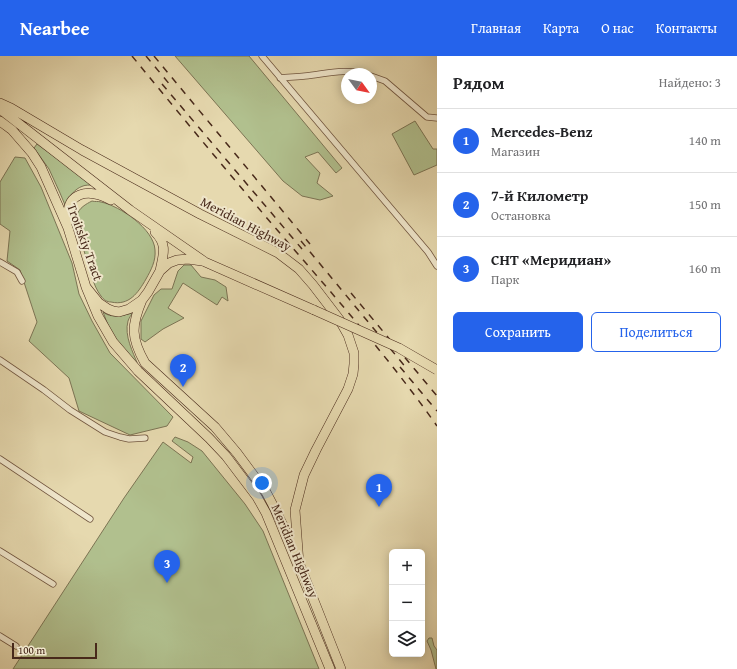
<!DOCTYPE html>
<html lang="ru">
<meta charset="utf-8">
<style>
:root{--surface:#fff;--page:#f6f6f6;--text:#202124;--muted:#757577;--line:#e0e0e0;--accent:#2563eb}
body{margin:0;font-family:"Gentium Book Plus",serif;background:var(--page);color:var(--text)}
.controls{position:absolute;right:12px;bottom:12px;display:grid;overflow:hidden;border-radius:6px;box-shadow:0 2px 10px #0003}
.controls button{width:36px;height:36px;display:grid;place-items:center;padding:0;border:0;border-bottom:1px solid var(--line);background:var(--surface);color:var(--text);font:20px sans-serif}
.compass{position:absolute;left:341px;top:12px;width:36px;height:36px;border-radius:50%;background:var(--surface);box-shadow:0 2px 10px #0003;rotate:123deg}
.scale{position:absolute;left:12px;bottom:10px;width:85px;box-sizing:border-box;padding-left:4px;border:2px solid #48291a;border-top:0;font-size:11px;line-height:14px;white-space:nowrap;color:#48291a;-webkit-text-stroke:3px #efe6cb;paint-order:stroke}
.you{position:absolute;left:262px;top:427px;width:14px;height:14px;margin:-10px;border:3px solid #fff;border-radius:50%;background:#1a73e8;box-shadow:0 0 0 6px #1a73e833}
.badge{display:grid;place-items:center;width:26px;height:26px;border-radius:50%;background:var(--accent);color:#fff;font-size:13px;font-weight:700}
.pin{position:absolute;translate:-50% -33px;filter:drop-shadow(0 1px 2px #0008)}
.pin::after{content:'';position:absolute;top:21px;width:14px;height:12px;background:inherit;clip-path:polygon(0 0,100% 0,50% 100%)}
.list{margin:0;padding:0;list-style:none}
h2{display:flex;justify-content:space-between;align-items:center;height:52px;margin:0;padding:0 16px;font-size:17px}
h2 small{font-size:13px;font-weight:400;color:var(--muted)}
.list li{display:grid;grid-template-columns:26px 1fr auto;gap:12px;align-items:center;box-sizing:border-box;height:64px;padding:0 16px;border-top:1px solid var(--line)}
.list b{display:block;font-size:15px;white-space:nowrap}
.list p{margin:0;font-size:13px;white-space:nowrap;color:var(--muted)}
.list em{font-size:13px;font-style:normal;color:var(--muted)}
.actions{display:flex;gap:8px;padding:12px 16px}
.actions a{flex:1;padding:9px 0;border:1px solid var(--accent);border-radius:6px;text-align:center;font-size:14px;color:var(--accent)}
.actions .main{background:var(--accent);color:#fff}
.icon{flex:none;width:22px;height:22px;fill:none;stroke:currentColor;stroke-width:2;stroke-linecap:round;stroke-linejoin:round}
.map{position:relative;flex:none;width:437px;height:613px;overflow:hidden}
header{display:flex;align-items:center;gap:24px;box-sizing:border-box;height:56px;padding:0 20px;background:var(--accent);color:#fff}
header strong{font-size:19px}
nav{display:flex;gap:22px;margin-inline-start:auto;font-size:14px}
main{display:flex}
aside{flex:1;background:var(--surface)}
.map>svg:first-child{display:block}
.green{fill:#b1c08e;stroke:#7c7454}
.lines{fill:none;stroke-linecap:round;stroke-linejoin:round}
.minor-casing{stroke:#70553f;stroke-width:7}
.primary-casing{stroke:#48291a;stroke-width:10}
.minor{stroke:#efe6cb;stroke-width:5.5}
.primary{stroke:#e6d9af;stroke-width:9}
.rail{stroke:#48291a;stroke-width:1.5;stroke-dasharray:7 7;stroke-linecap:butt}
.primary-bridge-casing{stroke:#48291a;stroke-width:10;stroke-linecap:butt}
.primary-bridge{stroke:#e6d9af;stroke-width:9}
.labels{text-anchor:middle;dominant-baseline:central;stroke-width:4;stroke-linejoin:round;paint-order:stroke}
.street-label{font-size:13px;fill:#48291a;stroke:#efe6cb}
</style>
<header>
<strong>Nearbee</strong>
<nav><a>Главная</a><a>Карта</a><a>О нас</a><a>Контакты</a></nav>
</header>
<main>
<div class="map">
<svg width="437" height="613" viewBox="0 0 437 613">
<rect width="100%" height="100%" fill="#e6d9af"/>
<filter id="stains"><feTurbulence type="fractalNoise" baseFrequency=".005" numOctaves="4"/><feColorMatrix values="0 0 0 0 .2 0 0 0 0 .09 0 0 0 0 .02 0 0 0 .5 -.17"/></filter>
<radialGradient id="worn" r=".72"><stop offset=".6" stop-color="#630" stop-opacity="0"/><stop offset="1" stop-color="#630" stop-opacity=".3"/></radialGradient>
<path class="green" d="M175,0h74l93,112 -6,5 -18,-21 -13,5 15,16 -3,10 16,13 -13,4 -18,-4 -19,-15z
M415,65l18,28h4v16l-23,10 -22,-41z
M37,88l56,41c-3,0 -8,0 -10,1 -9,3 -14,11 -18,19l-5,-12 -11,-24 -15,-21z
M15,101l10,1 16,29 31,76 7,31 13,27 18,32 63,64 -6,9 -37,9 -51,-24 -10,-33 -40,-37 8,-19 -17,-52 -13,-9 3,-30 -10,-7v-42z
M92,145c3,1 6,0 9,1 19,4 53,27 54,48 1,11 -4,20 -9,29 -8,14 -17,27 -35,23 -4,0 -7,-2 -10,-6 -8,-10 -12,-29 -16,-42 -3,-10 -10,-29 -8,-39 2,-7 9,-11 15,-14z
M184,209h7l10,12 14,3 11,7 2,14 -6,-4 -5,8 -34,-22 -15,25 16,10 -21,11 -18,13 -4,-3v-18l13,-26 7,-6h11l6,-18z
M103,256c8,7 20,3 30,1 -2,2 -4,5 -5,8 -4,15 5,31 10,44l-27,-32z
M175,381l13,5 14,9 43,53 18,27 56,138h-306l111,-171 39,-56 28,21 2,-6 -21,-16z
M429,582h3l2,8 3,4v19h-1l-5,-19 -4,-9z"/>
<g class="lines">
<g class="minor-casing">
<path id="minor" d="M262,0l166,196 9,14
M371,20l14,5 42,36 10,1
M280,22c8,-1 17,-1 25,-2 20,-2 41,-8 60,-2
M0,206l17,10 5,9
M0,304l44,30 26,20 35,22 15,5 9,2 16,-1
M0,403l90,60
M0,495l53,33
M0,580l16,10"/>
</g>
<g class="primary-casing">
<path id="primary" d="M0,47l11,5 71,42 118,64 78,39 21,16 14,16 26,34 9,16 6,18v11l-1,10 -5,15 -32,61 -12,25 -9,35 4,54
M0,53l130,101 75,52 109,48
M0,65l12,9 20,23 9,14 27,61 18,59 13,16 9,6 5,2 6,1 10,-3 13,-9 6,-8 12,-21 9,-8 8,-3 11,-1 14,2
M68,166c-3,-31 20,-34 43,-22
M155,176c13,13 8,23 5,39
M86,231l12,29 15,26 25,29 71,67 17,18 31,41 9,16 64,156
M142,244c-11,26 -11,38 3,63l70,64 22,26 29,39 9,17 15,31 51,129"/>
</g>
<use href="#minor" class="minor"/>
<use href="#primary" class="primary"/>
<path class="rail" d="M132,0c46,56 93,113 140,168 57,66 115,131 165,202
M146,0l25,30
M154,0l156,188
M162,28l140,165
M301,185l107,129
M351,237l86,103
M400,311l37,44"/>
<g class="primary-bridge-casing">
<path id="primary-bridge" d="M314,254l85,38 38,22"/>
</g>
<use href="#primary-bridge" class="primary-bridge"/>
</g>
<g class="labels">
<g class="street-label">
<text transform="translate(246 168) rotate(28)">Meridian Highway</text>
<text transform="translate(85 186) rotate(70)">Troitskiy Tract</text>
<text transform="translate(295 495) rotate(67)">Meridian Highway</text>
</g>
</g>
<rect width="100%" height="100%" filter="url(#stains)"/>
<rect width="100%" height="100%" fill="url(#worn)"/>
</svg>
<div class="controls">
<button>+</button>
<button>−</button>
<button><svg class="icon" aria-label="layers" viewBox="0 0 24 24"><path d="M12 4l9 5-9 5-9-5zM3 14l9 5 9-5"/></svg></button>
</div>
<svg class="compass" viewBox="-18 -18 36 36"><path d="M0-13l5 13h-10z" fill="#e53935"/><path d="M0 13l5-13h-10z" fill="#757577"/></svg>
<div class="scale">100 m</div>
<div class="you"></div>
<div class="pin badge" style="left:379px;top:451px">1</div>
<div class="pin badge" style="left:183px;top:331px">2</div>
<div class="pin badge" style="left:167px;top:527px">3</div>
</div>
<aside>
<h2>Рядом<small>Найдено: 3</small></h2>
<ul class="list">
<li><span class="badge">1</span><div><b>Mercedes-Benz</b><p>Магазин</p></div><em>140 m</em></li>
<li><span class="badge">2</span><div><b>7-й Километр</b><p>Остановка</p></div><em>150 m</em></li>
<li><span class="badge">3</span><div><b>СНТ «Меридиан»</b><p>Парк</p></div><em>160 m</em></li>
</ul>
<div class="actions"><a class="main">Сохранить</a><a>Поделиться</a></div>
</aside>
</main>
